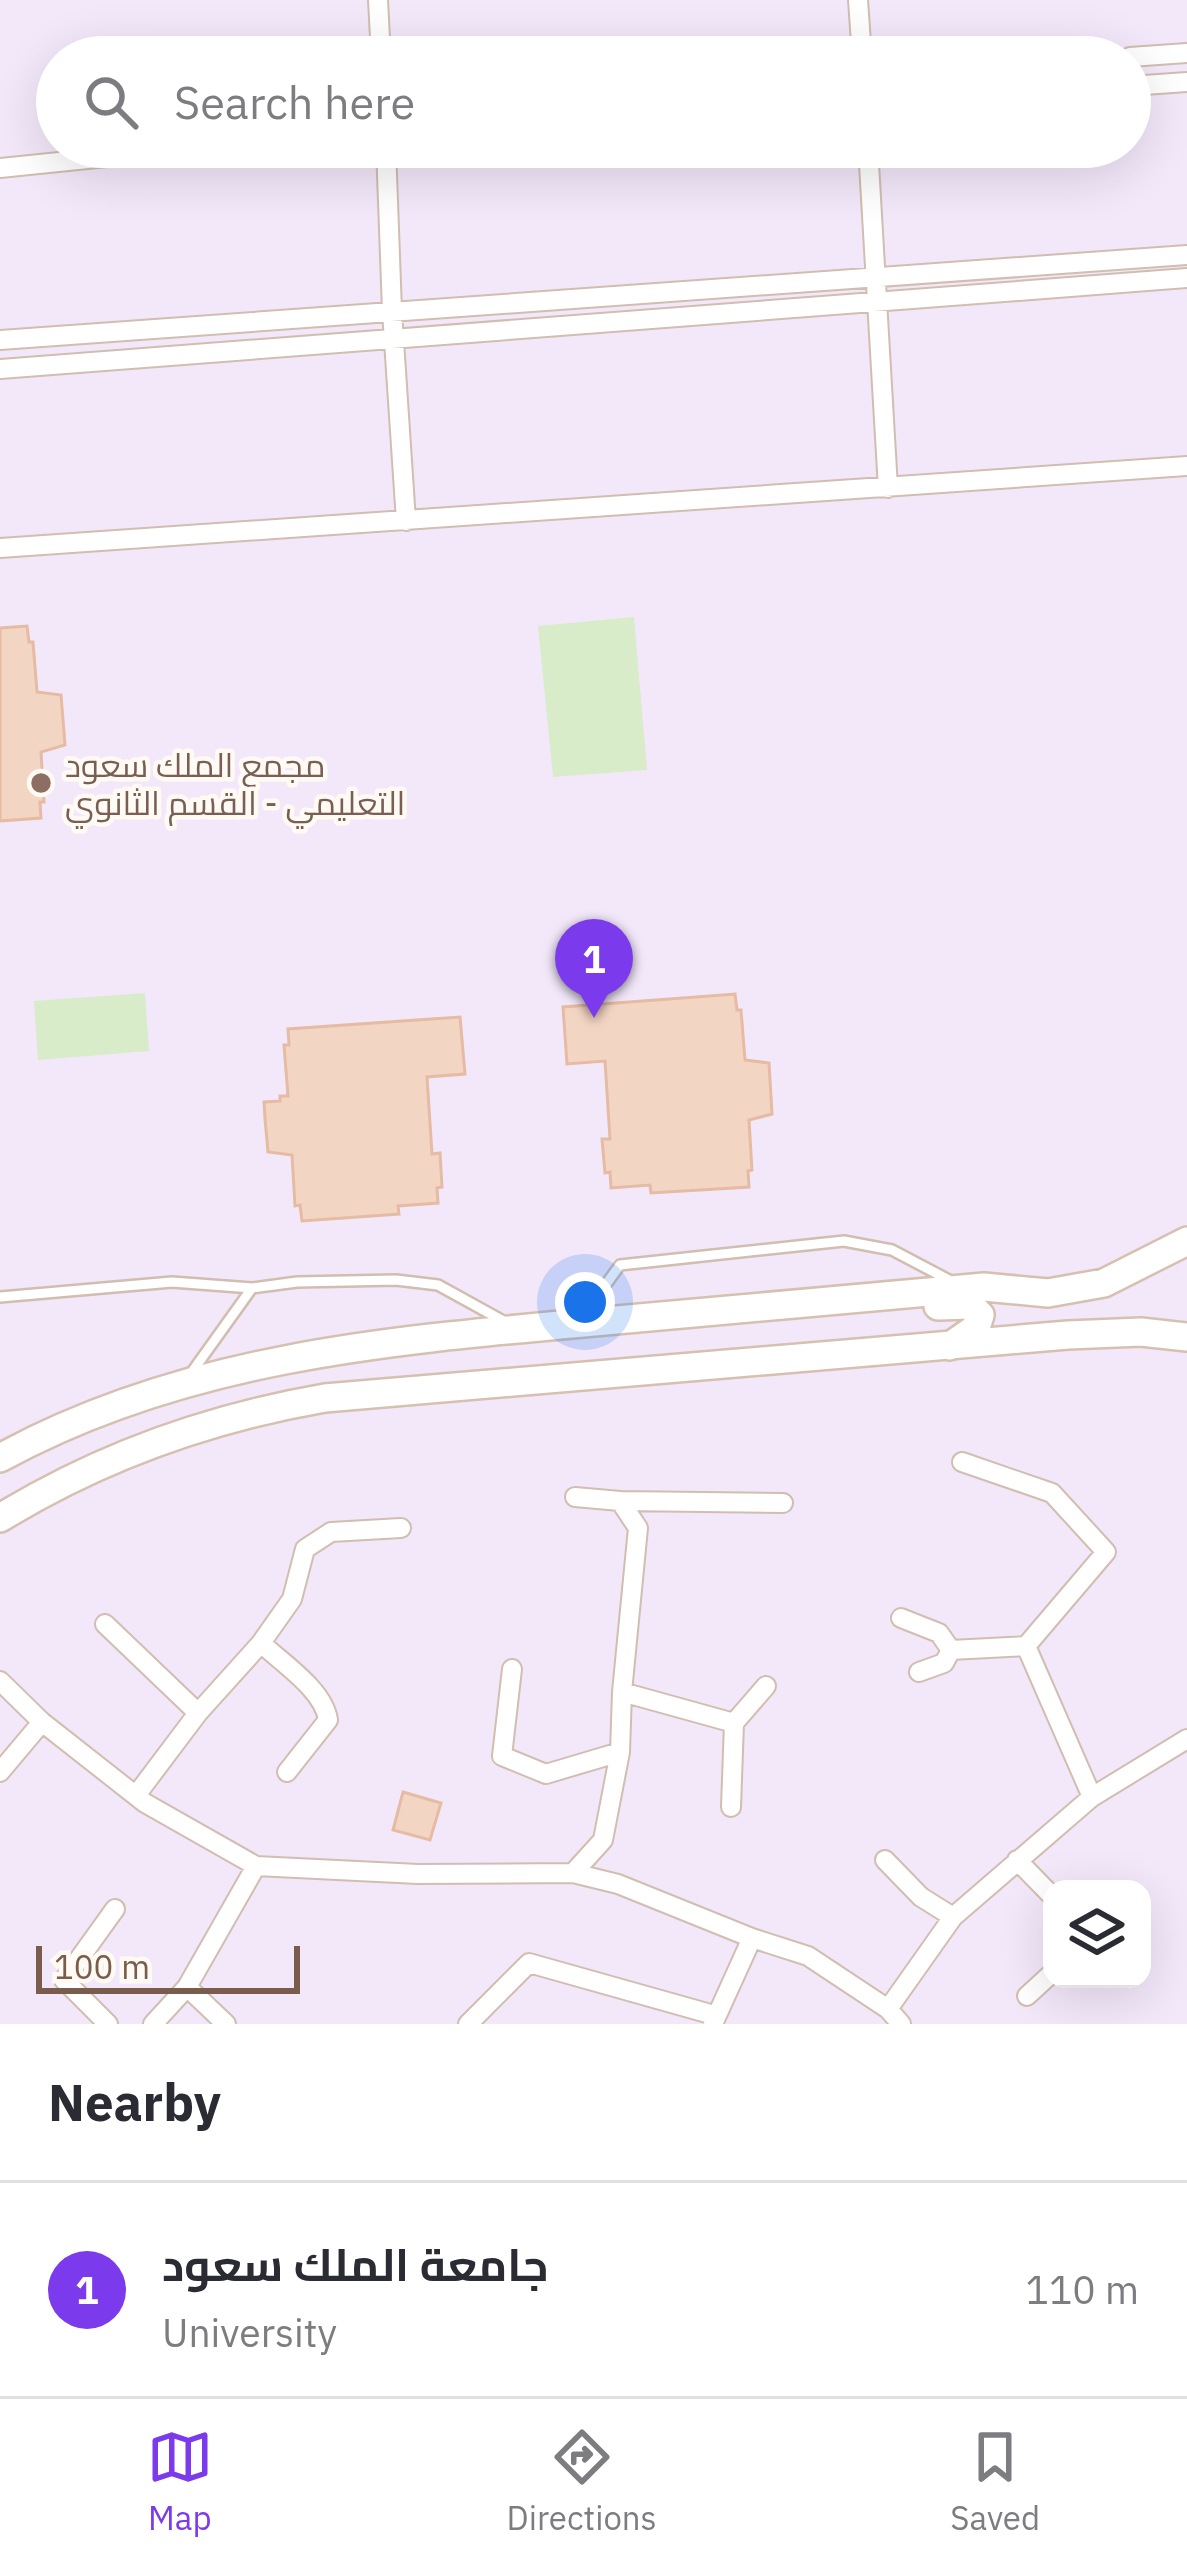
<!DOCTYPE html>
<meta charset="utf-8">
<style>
:root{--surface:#fff;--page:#f7f7f7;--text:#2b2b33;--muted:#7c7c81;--line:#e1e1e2;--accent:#7c3aed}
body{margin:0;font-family:"IBM Plex Sans",Cairo,sans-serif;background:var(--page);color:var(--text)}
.controls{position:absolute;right:36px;bottom:36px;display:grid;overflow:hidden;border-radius:24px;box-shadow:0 12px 48px #0002}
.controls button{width:108px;height:108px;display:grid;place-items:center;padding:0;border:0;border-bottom:3px solid var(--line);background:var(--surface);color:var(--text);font:60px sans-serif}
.scale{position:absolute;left:36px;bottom:30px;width:264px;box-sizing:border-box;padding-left:12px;border:6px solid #7a5c4d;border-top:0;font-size:33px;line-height:42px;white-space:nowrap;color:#7a5c4d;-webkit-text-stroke:9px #fffaf3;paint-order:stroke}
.you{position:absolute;left:585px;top:1302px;width:42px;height:42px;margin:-30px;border:9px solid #fff;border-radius:50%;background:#1a73e8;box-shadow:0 0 0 18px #1a73e833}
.badge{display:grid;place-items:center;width:78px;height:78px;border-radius:50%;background:var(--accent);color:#fff;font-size:39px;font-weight:700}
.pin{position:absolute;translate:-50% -99px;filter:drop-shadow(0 3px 6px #0008)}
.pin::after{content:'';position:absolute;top:63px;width:42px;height:36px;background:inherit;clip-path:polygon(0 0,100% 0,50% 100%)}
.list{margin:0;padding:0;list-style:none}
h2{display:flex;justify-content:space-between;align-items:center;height:156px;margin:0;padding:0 48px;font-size:51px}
h2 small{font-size:39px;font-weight:400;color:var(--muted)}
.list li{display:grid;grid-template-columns:78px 1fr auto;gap:36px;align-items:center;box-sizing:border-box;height:216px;padding:0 48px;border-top:3px solid var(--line)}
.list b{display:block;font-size:45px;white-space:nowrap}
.list p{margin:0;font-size:39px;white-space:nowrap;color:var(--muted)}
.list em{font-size:39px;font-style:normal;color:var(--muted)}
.icon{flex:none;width:66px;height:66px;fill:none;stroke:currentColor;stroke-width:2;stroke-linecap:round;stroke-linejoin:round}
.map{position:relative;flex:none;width:1187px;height:2024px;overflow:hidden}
.search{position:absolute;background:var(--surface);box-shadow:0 12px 48px #0002;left:36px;right:36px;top:36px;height:132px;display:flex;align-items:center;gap:30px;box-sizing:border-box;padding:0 42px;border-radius:66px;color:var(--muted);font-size:45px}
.sheet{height:372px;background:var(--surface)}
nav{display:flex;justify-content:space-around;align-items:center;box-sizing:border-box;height:168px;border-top:3px solid var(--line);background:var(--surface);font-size:33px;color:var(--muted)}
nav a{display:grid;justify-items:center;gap:6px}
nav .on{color:var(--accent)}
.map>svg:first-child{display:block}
.education{fill:#f3e8fa;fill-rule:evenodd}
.green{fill:#d8ecc9}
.building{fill:#f3d5c3;stroke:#e6bba3;stroke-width:3}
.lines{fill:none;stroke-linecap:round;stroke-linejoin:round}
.lane-casing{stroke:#d1beb0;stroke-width:14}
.street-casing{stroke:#d1beb0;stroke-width:22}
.secondary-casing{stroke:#d6c0b0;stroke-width:32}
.lane{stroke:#fff;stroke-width:9}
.street{stroke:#fff;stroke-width:18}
.secondary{stroke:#fff;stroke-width:27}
.education-dot{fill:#8d6e63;stroke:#fffaf3;stroke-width:4.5}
.labels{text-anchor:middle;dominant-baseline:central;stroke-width:9;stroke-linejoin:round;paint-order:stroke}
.education-label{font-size:33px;fill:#785e54;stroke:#fffaf3;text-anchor:start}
</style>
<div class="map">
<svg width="1187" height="2024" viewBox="0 0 1187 2024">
<rect width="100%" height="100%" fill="#fdf6ec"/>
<path class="education" d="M0,0h1187v2024h-1187zM57,57h1073v90h-1073zM1052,1889h90v90h-90z"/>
<path class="green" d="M634,617l13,153 -94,7 -15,-151z
M145,993l4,58 -111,9 -4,-59z"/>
<path class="building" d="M27,626l2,16h4l4,50 24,3 4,50 -24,7 3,50h-4l1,16 -41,3v-193z
M735,994l2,16h4l4,50 24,3 3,51 -23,6 3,50 -4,1 1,16 -98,6 -1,-8 -39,3 -1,-16 -5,1 -3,-34h8l-5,-78 -38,3 -4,-57z
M460,1017l5,57 -38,3 5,77 8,-1 2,34 -5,1 1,15 -40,3 1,8 -97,7 -2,-16 -5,1 -3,-51 -24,-3 -3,-33 -1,-17 16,-1v-5h8l-4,-51h5l-1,-16z
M403,1792l38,11 -11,37 -37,-10z"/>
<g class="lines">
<g class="lane-casing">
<path id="lane" d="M0,1297l172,-15 80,6 45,-6 99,-2 42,5 69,38
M566,1317l38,-30 16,-22 224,-24 48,9 57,30
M189,1376l63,-88"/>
</g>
<g class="street-casing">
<path id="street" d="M378,0l3,57
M858,0l4,57
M1130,57l57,-4
M1130,86l57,-4
M386,147l6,164 14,210
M868,147l20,341
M0,168l204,-21
M0,340l1187,-85
M0,369l1187,-91
M0,548l1187,-82
M620,1501l163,2
M901,1618l38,15 12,17
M105,1624l93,89
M261,1643c21,20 63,47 67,77l-41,52
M1026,1646l66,151
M951,1650l75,-4 80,-94 -54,-59 -90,-31
M512,1669l-10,87 44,18 74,-22
M919,1672l25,-9 7,-13
M0,1681l42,41 103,81 111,63 162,8 155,-1 45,11 134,54 56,18 80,53 13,15
M622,1692l112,31
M0,1772l42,-50
M137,1794l61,-81 63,-70 31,-44 13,-50 26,-17 70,-4
M731,1807l3,-84 32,-37
M885,1860l36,37 32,20
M1017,1860l35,36
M573,1873l30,-33 17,-88 2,-60 16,-164 -18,-27 -45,-4
M187,1987l39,37
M1027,1996l25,-23
M888,2009l65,-92 139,-120 95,-58
M108,2024l-44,-44 51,-71
M153,2024l34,-37 69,-121
M468,2024l61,-61 185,52
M713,2024l39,-86"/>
</g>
<g class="secondary-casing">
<path id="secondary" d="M938,1306l32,-1 10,10 -4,13 -26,18
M0,1458c181,-99 382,-117 583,-135 134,-12 268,-24 401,-36l64,6 56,-10 83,-42
M0,1518c100,-61 209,-100 325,-120l743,-63 73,-3 46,5"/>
</g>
<use href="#lane" class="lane"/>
<use href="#street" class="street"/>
<use href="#secondary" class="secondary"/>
</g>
<circle class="education-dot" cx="41" cy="783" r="12"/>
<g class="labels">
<g class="education-label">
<text x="65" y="764">مجمع الملك سعود<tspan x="65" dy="38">التعليمي - القسم الثانوي</tspan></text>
</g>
</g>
</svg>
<div class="controls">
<button><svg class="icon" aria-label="layers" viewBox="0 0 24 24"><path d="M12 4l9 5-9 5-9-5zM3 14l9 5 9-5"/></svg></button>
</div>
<div class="scale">100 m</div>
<div class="you"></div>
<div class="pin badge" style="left:594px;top:1018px">1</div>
<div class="search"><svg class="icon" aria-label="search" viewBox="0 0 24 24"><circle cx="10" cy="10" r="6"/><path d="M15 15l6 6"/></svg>Search here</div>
</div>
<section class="sheet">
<h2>Nearby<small></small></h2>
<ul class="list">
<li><span class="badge">1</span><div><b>جامعة الملك سعود</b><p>University</p></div><em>110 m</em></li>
</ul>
</section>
<nav>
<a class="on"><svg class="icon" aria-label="map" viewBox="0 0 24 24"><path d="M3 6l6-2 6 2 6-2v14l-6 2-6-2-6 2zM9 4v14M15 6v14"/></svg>Map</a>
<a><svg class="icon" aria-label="directions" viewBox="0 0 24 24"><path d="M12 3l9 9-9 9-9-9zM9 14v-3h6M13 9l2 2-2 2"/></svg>Directions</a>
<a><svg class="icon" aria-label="saved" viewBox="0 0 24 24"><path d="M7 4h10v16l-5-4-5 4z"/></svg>Saved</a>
</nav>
